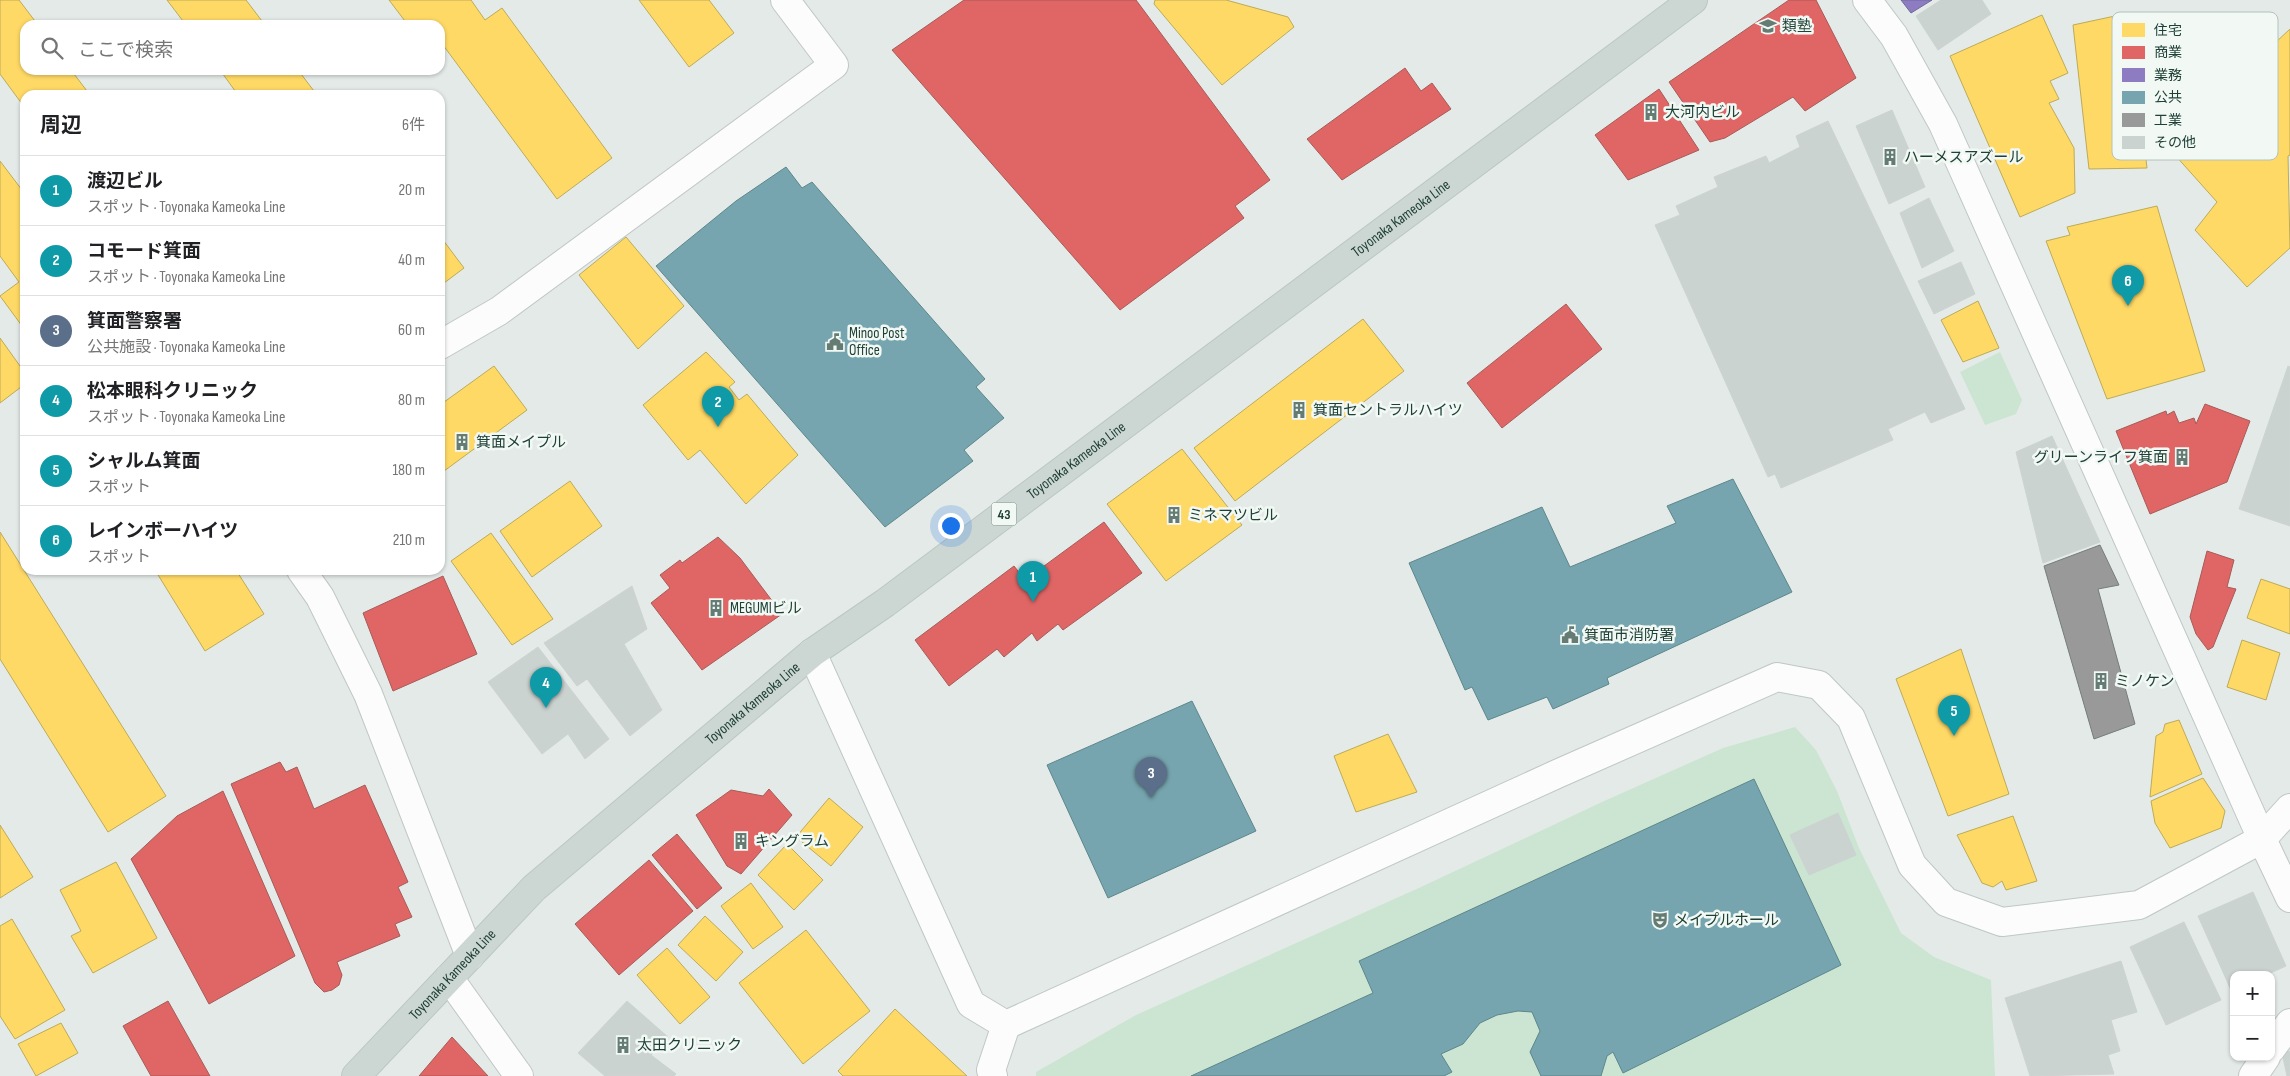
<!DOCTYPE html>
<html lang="ja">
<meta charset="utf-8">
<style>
:root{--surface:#fff;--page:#f6f6f6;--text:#202124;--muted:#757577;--line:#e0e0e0;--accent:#647c74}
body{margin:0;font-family:"Sofia Sans Condensed","Noto Sans JP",sans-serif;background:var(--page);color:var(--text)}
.controls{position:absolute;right:15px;bottom:15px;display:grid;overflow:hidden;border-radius:10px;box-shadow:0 1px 4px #0004}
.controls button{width:45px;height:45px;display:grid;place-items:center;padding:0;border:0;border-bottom:1px solid var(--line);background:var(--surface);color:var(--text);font:25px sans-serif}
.you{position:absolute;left:950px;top:525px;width:18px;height:18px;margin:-12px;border:4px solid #fff;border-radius:50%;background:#1a73e8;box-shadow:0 0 0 8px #1a73e833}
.badge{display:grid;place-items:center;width:32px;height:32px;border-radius:50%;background:var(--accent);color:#fff;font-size:16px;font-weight:700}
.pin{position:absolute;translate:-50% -41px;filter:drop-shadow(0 1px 2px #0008)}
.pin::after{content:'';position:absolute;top:26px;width:18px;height:15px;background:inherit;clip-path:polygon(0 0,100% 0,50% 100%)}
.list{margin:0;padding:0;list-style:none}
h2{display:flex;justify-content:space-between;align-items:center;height:65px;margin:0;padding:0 20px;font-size:21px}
h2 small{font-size:16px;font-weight:400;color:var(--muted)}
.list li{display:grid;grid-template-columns:32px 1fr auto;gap:15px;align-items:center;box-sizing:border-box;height:70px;padding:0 20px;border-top:1px solid var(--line)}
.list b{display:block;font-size:19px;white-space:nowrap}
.list p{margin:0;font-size:16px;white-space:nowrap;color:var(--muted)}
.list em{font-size:16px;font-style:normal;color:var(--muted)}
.icon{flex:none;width:28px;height:28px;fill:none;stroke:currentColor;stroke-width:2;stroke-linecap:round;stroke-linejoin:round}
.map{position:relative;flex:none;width:2290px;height:1076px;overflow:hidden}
.search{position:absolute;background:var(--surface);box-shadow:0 1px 4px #0004;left:20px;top:20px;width:425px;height:55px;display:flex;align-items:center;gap:12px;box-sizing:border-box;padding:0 18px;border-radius:15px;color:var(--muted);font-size:19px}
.panel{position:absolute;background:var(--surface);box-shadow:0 1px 4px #0004;left:20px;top:90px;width:425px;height:485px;border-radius:15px}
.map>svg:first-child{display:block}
.green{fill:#cbe5d2}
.homes{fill:#ffd966;stroke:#bcab58}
.shops{fill:#e06666;stroke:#a65b58}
.offices{fill:#8e7cc3;stroke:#6d6a99}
.public{fill:#76a5af;stroke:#5c878b}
.industry{fill:#999;stroke:#747e7b}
.building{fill:#cbd3d0;stroke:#ccd3d0}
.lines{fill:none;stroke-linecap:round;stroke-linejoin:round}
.street-casing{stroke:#c1c7c4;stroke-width:30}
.secondary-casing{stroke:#bfc8c4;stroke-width:30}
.primary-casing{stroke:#bcc7c3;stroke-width:30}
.street{stroke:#fbfcfb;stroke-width:28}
.secondary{stroke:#fbfcfb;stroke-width:28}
.primary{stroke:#ccd6d3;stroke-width:28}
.labels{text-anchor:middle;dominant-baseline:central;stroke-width:5;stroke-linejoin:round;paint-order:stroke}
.shield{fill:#f2f9f5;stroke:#5e786f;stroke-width:1}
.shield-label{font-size:14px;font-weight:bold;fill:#1f4036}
.poi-label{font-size:15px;fill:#1f4036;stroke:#f2f9f5;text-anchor:start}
.street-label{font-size:15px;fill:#1f4036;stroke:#f2f9f5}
.key{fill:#f2f9f5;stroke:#b3c2bc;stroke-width:1}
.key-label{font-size:14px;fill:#1f4036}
</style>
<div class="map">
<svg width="2290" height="1076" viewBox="0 0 2290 1076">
<rect width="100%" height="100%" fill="#e4eae7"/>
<path class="green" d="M2000,352l22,48 -6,14 -31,11 -25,-53z
M1795,727l21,23 21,41 22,57 42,85 33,24 57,23 4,96h-959v-4l100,-57 285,-128 181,-85 121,-54z"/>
<path class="homes" d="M0,0h19l19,25h-13v45h46l19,25h-65v13l-25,-34z
M167,0h79l19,25h-79z
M389,0h82l14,20 17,-12 110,150 -55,41 -114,-154 -3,3v-23h-32z
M639,0h70l25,33 -45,34z
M1155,0h71l62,17 6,10 -72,58 -68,-81z
M2129,13l18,155 -58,1 -16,-144z
M2042,15l26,58 -18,8 9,18 -10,4 25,45 1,45 -55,24 -70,-161z
M2290,29v126l-2,1 2,92 -43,39 -52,-57 22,-28 -51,-57z
M220,70h78l19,25h-79z
M0,161l25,33v136l-25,-34 19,-14 -19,-26z
M2157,206l48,165 -98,28 -61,-158 24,-6 -3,-8z
M440,236l24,32 -24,18z
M626,237l58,69 -46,43 -59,-74z
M1978,301l21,47 -36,14 -22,-42z
M1363,319l41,52 -169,130 -41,-53z
M0,338l25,35v11l-25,19z
M706,352l29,30 -6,5 10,13 8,-6 51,61 -52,49 -46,-54 -12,10 -45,-55z
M494,366l33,44 -87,64v-69z
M1182,449l60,76 -76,56 -59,-77z
M570,481l32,45 -70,51 -32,-46z
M0,532l166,264 -58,36 -108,-173z
M491,533l62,86 -41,26 -61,-84z
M155,570h81l28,44 -59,37z
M2261,579l29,10v45l-43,-16z
M2242,640l38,13 -14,47 -39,-13z
M1961,649l48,145 -61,22 -52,-137z
M2179,720l23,54 -52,23 6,-61 7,-4 2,-8z
M1388,734l29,58 -61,20 -22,-56z
M2203,778l22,33 -4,17 -51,20 -15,-25 -4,-22z
M829,798l34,29 -32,39 -35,-29z
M2013,816l24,65 -31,9 -4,-9 -9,6 -11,-4 -25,-48z
M0,825l33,52 -33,21z
M787,844l36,36 -29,30 -36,-35z
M116,862l41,76 -64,35 -22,-37 10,-5 -21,-41z
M751,883l32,44 -30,22 -32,-43z
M705,916l38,36 -27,29 -38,-36z
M12,919l53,91 -50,29 -15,-23v-90z
M806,930l64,81 -67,53 -64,-81z
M667,948l43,49 -30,27 -43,-49z
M895,1009l72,67h-124l-5,-5z
M61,1023l17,30 -42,23 -18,-32z"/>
<path class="shops" d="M964,0h172l134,180 -35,26 9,12 -124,92 -228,-260z
M1789,0h27l40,78 -51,33 -12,-14 -68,41 -15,4 -41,-60z
M1405,68l16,23 11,-8 19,26 -109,71 -35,-41z
M1659,89l40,61 -71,30 -33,-45z
M1566,304l36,45 -100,79 -35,-45z
M2205,404l45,17 -23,61 -77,32 -34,-83 50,-20 1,4 7,-4 5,12 15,-5 2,6z
M1104,522l38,51 -79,57 -5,-6 -21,17 -5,-8 -28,24 -7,-8 -48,37 -34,-46 99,-74 11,14z
M718,537l22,21 42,56 -80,56 -51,-67 19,-15 -10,-13 20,-15 2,3z
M2207,551l27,9 -7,27 9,2 -23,58 -5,3 -12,-16 -6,-17z
M443,576l34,78 -84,37 -30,-78z
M280,762l6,10 11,-5 17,42 51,-24 43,97 -10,5 14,30 -17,7 5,12 -63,26 5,13 -3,10 -7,5 -8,2 -9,-9 -84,-199z
M769,789l23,26 -51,59 -14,-8 -31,-51 35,-25 32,6z
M223,791l72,165 -86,48 -78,-145 46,-43z
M677,834l45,54 -25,21 -45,-54z
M649,860l44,51 -74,64 -44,-51z
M168,1001l42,75h-59l-28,-50z
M452,1037l36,39h-69z"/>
<path class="offices" d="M1901,0h31l-21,13z"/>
<path class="public" d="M786,167l16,21 10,-6 173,197 -9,8 28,31 -40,32 9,11 -88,66 -229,-261 80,-65z
M1733,479l59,113 -185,86 2,6 -56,25 -6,-12 -59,23 -16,-33 -7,3 -56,-127 133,-56 28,60 106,-44 -9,-17z
M1192,701l64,130 -148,67 -61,-133z
M1754,779l87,186 -218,108 -10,-21 -6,4 -6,20h-60l-11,-24 10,-21 -8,-19 -14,-1 -21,4 -17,8 -17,21 -22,10 11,18 -8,4h-253l182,-83 -14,-32z"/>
<path class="industry" d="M2100,545l19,40 -21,4 37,135 -41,15 -50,-173z"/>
<path class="building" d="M1941,0h41l9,14 -53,36 -22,-34z
M1892,110l33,77 -36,17 -33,-78z
M1828,121l137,288 -34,14 -6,-11 -37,17 5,11 -112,48 -6,-14 -7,3 -113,-252 25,-10 -4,-9 42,-19 -4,-10 52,-21 3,7 31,-16 -4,-11z
M1929,198l25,53 -32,17 -22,-55z
M1961,262l14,32 -41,20 -16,-33z
M2288,366l2,1v159l-51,-17z
M2052,436l48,106 -57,21 -27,-111z
M632,586l15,43 -23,15 38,66 -32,26 -43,-57 -10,7 -33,-43z
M538,647l71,92 -24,20 -17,-25 -26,20 -54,-72z
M1838,813l18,42 -47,20 -19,-40z
M2253,892l33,74 -20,9h-32v14l-3,1 -33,-74z
M2184,922l37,78 -55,25 -36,-78z
M2121,961l16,51 -26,8 9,31 -12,4 6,19 -84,2 -25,-78z
M627,1001l41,36 -17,18 25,19 -2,2h-69l-27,-23z
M2290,1051v25h-3l-5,-23z"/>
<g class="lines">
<g class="street-casing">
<path id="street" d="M440,345l59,-34 335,-246 -49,-65
M301,570l19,27 48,97 102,262
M2290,808l-28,31 28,59
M449,978l70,98
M2271,1049l19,-26
M993,1076l-2,-6 15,-45
M2253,1076l13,-19"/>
</g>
<g class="secondary-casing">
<path id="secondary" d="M812,653l159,351 35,21 551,-251 220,-97 42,8 32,33 61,147 34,37 56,20 137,-17 123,-66 -319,-715 -49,-88 -27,-36"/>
</g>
<g class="primary-casing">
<g id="primary">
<path id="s1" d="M356,1076l178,-188 278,-235 73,-50 808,-603"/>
</g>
</g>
<use href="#street" class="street"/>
<use href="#secondary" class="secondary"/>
<use href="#primary" class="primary"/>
</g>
<defs>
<g id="school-bare" transform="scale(1.35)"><path d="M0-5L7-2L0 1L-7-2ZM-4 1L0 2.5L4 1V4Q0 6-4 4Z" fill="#647c74" stroke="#f2f9f5" stroke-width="2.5" paint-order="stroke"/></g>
<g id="building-bare" transform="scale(1.35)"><path d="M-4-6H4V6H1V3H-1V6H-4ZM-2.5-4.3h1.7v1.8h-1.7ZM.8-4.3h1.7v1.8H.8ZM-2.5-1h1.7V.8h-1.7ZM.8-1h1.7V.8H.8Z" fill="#647c74" stroke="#f2f9f5" stroke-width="2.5" paint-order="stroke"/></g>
<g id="civic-bare" transform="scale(1.35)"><path d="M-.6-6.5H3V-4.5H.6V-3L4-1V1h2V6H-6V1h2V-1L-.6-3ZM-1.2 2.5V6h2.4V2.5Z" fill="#647c74" stroke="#f2f9f5" stroke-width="2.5" paint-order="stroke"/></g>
<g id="theatre-bare" transform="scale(1.35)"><path d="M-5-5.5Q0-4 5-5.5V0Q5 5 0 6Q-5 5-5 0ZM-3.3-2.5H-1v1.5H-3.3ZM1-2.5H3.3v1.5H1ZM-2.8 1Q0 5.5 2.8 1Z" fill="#647c74" stroke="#f2f9f5" stroke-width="2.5" paint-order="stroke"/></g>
</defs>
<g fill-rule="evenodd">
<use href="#school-bare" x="1768" y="26"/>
<use href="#building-bare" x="1651" y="112"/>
<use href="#building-bare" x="1890" y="157"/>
<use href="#civic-bare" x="835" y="342"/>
<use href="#building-bare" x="1299" y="410"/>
<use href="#building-bare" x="462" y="442"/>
<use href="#building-bare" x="2182" y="457"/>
<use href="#building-bare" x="1174" y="515"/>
<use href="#building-bare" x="716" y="608"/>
<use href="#civic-bare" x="1570" y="635"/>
<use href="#building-bare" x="2101" y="681"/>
<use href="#building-bare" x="741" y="841"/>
<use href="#theatre-bare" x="1660" y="920"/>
<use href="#building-bare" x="623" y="1045"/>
</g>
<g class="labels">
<rect class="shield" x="991.5" y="502.5" width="25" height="23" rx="4"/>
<g class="shield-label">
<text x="1004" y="514">43</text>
</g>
<g class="poi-label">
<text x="1782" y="26">類塾</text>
<text x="1665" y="112">大河内ビル</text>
<text x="1904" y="157">ハーメスアズール</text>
<text x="849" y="333">Minoo Post<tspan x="849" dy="17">Office</tspan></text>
<text x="1313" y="410">箕面セントラルハイツ</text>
<text x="476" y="442">箕面メイプル</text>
<text x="2168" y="457" text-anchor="end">グリーンライフ箕面</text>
<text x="1188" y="515">ミネマツビル</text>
<text x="730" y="608">MEGUMIビル</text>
<text x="1584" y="635">箕面市消防署</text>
<text x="2115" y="681">ミノケン</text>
<text x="755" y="841">キングラム</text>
<text x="1674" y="920">メイプルホール</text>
<text x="637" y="1045">太田クリニック</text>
</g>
<g class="street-label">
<text stroke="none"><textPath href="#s1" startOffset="1355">Toyonaka Kameoka Line</textPath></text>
<text stroke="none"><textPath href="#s1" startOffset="950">Toyonaka Kameoka Line</textPath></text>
<text stroke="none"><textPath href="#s1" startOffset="545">Toyonaka Kameoka Line</textPath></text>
<text stroke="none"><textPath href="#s1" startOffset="140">Toyonaka Kameoka Line</textPath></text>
</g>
</g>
<rect x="2112" y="12" width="166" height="148" rx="8" class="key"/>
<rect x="2122" y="23" width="23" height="14" fill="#ffd966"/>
<rect x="2122" y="46" width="23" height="13" fill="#e06666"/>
<rect x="2122" y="68" width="23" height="14" fill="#8e7cc3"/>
<rect x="2122" y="91" width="23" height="13" fill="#76a5af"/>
<rect x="2122" y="113" width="23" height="14" fill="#999"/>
<rect x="2122" y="136" width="23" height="13" fill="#cbd3d0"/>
<g class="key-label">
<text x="2154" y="35">住宅</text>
<text x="2154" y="57">商業</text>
<text x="2154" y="80">業務</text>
<text x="2154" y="102">公共</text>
<text x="2154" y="125">工業</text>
<text x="2154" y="147">その他</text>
</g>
</svg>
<div class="controls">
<button>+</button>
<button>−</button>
</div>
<div class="you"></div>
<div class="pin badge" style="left:1033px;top:602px;background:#0f9aa8">1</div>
<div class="pin badge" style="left:718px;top:427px;background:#0f9aa8">2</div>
<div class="pin badge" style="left:1151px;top:798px;background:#5c6f8a">3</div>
<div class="pin badge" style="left:546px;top:708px;background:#0f9aa8">4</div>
<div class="pin badge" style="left:1954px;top:736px;background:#0f9aa8">5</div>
<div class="pin badge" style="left:2128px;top:306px;background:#0f9aa8">6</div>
<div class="search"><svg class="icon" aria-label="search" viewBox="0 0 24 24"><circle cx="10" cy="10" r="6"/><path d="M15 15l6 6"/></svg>ここで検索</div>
<section class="panel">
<h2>周辺<small>6件</small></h2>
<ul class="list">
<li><span class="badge" style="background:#0f9aa8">1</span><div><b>渡辺ビル</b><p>スポット · Toyonaka Kameoka Line</p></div><em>20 m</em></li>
<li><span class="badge" style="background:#0f9aa8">2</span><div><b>コモード箕面</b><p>スポット · Toyonaka Kameoka Line</p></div><em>40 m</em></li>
<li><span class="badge" style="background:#5c6f8a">3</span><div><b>箕面警察署</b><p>公共施設 · Toyonaka Kameoka Line</p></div><em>60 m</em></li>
<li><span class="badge" style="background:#0f9aa8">4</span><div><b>松本眼科クリニック</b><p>スポット · Toyonaka Kameoka Line</p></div><em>80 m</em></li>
<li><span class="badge" style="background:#0f9aa8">5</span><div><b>シャルム箕面</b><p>スポット</p></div><em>180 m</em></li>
<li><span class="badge" style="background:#0f9aa8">6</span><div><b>レインボーハイツ</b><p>スポット</p></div><em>210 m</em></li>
</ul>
</section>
</div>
